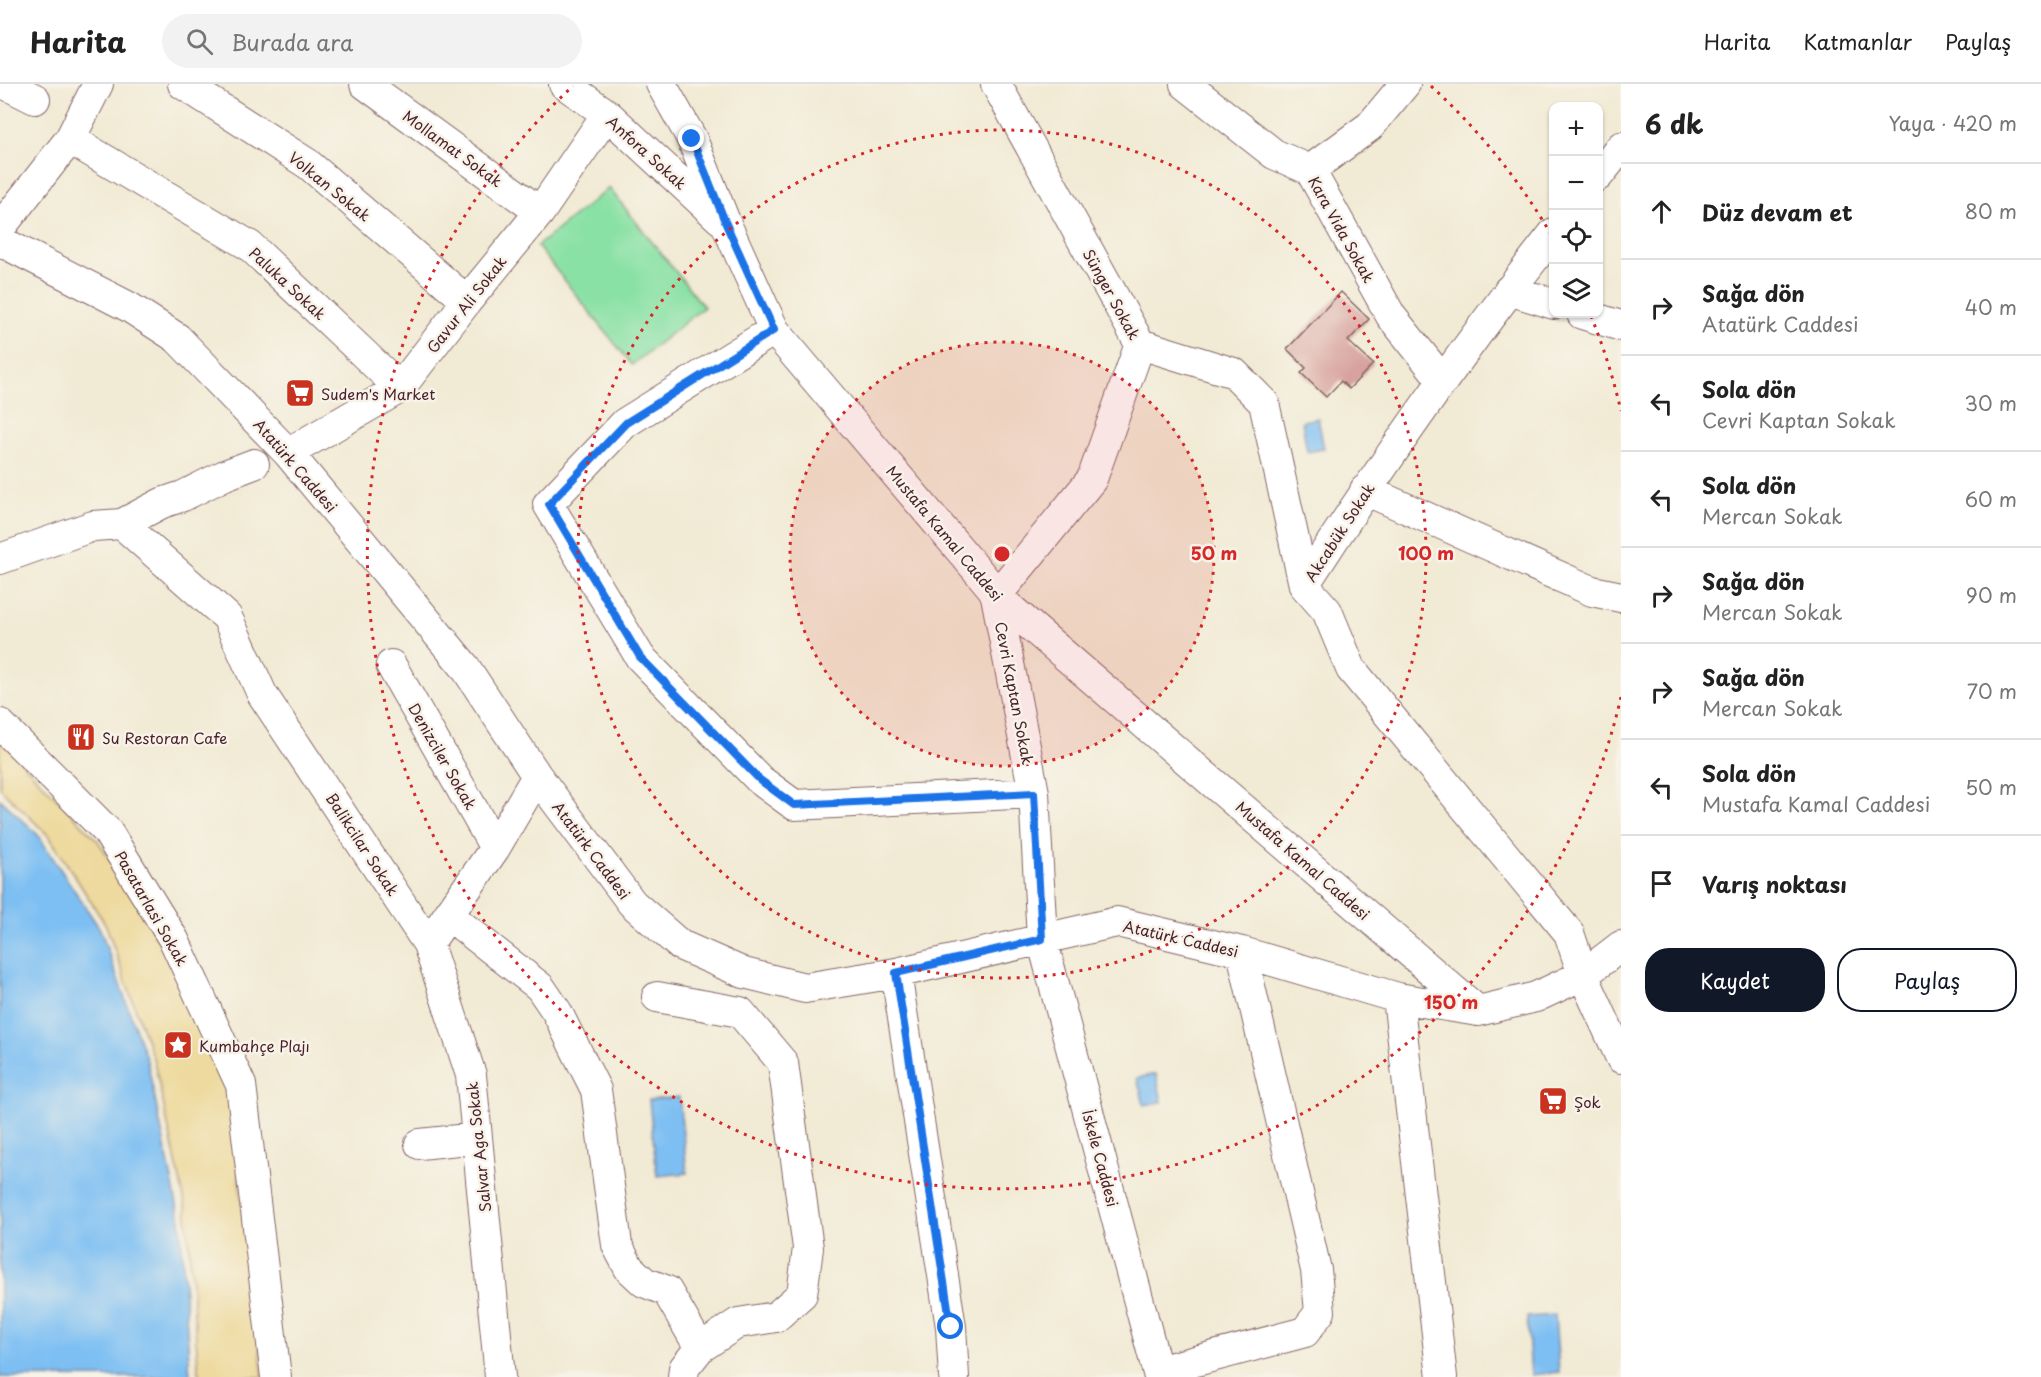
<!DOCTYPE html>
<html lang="tr">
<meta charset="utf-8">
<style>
:root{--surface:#fff;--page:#f2f2f2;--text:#222;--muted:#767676;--line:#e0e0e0;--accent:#111827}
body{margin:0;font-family:"Playpen Sans",sans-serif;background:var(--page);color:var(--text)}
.controls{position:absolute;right:18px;top:18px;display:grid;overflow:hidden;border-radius:12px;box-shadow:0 2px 4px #0004}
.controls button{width:54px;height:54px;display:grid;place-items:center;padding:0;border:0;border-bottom:2px solid var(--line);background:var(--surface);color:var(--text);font:30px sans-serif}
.stop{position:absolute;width:18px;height:18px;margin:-14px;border:4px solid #1a73e8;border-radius:50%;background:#fff}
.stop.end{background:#1a73e8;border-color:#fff;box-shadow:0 2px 6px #0008}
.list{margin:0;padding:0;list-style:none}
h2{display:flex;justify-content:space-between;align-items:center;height:78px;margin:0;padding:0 24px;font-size:26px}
h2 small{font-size:20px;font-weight:400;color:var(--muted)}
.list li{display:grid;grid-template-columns:39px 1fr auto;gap:18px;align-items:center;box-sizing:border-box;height:96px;padding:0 24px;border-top:2px solid var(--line)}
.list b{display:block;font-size:22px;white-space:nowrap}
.list p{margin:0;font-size:20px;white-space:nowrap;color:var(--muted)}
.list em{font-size:20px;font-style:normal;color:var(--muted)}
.actions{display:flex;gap:12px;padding:18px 24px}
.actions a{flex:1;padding:14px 0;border:2px solid var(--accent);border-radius:24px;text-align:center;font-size:21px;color:var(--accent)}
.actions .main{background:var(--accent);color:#fff}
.icon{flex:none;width:33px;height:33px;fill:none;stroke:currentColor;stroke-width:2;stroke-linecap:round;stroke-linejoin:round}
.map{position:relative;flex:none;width:1621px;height:1293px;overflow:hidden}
header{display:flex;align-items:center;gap:36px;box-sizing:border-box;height:84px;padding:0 30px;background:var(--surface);border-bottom:2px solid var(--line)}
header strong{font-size:28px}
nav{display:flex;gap:33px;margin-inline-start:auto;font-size:21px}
.search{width:420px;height:54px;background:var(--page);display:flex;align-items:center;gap:15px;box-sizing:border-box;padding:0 21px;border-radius:33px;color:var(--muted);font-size:22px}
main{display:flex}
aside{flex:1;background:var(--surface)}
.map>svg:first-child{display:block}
.green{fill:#89e1a5;stroke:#6a8068;stroke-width:1.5}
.sand{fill:#eeda9e;stroke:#9c7c64;stroke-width:1.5}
.water{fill:#7dbff3;stroke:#646f8f;stroke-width:1.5}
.building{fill:#d7a19d}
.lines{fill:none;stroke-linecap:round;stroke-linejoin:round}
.minor-casing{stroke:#846666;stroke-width:32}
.minor{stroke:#fff;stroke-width:30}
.route{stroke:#1a73e8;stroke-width:8}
.ring{fill:none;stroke:#d62828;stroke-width:3;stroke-dasharray:3 6}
.labels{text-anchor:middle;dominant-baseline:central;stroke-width:5;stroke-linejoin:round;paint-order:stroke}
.street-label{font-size:15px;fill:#4a1f2b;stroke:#f7f3e8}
.poi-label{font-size:15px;fill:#4a1f2b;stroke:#f7f3e8;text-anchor:start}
.centre{fill:#d62828;stroke:#f7f3e8;stroke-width:3}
.ring-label{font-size:18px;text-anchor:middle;font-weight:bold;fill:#d62828;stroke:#f7f3e8;stroke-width:5;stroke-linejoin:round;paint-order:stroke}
</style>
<header>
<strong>Harita</strong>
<div class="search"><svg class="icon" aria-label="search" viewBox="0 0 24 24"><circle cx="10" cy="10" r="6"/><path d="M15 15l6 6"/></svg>Burada ara</div>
<nav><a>Harita</a><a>Katmanlar</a><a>Paylaş</a></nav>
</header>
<main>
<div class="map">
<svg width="1621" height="1293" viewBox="0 0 1621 1293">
<rect width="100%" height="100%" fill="#f7f3e8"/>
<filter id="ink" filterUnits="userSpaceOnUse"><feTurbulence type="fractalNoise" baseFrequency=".0167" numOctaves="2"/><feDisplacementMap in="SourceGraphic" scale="12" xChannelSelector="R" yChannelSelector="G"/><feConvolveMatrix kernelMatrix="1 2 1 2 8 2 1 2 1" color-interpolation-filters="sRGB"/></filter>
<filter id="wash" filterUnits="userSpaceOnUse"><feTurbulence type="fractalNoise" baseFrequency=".008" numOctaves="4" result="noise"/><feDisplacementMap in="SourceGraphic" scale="24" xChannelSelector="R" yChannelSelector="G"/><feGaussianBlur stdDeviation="1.35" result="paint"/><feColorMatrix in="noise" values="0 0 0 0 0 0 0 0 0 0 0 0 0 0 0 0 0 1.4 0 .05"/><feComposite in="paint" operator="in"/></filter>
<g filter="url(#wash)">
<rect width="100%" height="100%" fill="#f1ead4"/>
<path class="green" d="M609,104l95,119 -72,58 -95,-119z"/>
<path class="sand" d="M0,656l98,101 35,54 43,78 52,115 35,289h-64l-13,-170 -32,-146 -48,-136 -57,-89 -49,-48z"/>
<path class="water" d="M1318,334l6,31 -17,3 -5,-31z
M0,715l37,35 63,95 47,132 33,158 10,158h-190z
M1156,990l6,28 -18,3 -7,-27z
M679,1013l8,76 -30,3 -8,-76z
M1555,1231l4,57 -28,3 -4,-58z"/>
<g id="blocks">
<path class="building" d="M1341,208l28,27 -21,22 25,23 -24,25 -8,-8 -15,16 -25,-24 5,-5 -19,-19z"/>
</g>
</g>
<g filter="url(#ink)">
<use href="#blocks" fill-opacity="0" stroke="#846666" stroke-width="1.5"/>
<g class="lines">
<g class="minor-casing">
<path id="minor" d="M5,0l30,15
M183,0l125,80 159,137
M365,0l175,128
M564,0l43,30 113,105
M661,0l31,55 34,85 48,106 219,259 3,7 482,415
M996,0l144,260 94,29 30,30 40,182 23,26 24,58 218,264 14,42 38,83
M1185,0l89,70 36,16 81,146 52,65
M70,55l180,107 150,142
M1310,86l60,-44 35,-42
M1598,92l23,-29
M0,144l70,-89 28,-55
M0,157l129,66 48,31 111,115 177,214 72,109 95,127 48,42 64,28 61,15 91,-15 221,-51 125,30 156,46 80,13 58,-14 47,-22 38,-29
M1509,206l45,14
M1582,230l39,12
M774,246l-149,93 -77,81 92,153 120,123 34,25 240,-12
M1140,260l-48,135 -96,117 38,197 8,146 117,438
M288,369l112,-65 67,-87 73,-89 67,-98
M1365,406l227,101 29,6
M122,440l105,93 35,77 166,250
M0,475l93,-33 29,-2 40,-21 21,-7 42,-21 29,-11
M1304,501c78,-121 161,-239 250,-352
M391,581l104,183
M0,640l107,107 67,109 67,145 35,292
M448,831l92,72 17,25 39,78 21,155 12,23 15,14 23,9 33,57
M896,889l55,354 3,50
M657,913l83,15 43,51 25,185 -6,46 -26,23 -38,6 -38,25 -16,20 -1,9
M1398,914l44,379
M420,1060l57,-6
M1158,1287l147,-39 15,-20 -4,-42 -74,-318
M500,1293l-29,-302 -43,-131 67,-96 42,-72"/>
</g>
<use href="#minor" class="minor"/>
</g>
</g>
<g class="lines" filter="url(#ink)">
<path class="route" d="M692,55l34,85 48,106 -148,93 -77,81 91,153 120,123 34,25 240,-12 8,146 -146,34 55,354"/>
</g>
<circle cx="1002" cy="470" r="212" fill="#d62828" fill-opacity=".12"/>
<g class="ring">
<circle cx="1002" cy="470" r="212"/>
<circle cx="1002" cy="470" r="424"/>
<path d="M1621 613A635 635 0 1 1 573 2M1431 2A635 635 0 0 1 1552 152M1591 232A635 635 0 0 1 1621 327"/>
</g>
<defs>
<g id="supermarket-square" transform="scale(1.5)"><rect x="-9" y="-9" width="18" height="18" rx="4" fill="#c8321e" stroke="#f7f3e8"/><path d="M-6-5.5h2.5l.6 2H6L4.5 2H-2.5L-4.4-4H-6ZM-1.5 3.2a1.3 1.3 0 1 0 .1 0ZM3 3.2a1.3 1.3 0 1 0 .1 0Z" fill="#fff"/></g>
<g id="restaurant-square" transform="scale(1.5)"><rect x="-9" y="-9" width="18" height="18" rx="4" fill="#c8321e" stroke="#f7f3e8"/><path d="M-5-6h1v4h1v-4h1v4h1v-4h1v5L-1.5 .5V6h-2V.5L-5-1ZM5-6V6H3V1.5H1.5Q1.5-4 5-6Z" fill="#fff"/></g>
<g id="sight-square" transform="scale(1.5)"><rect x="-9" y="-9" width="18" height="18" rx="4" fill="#c8321e" stroke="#f7f3e8"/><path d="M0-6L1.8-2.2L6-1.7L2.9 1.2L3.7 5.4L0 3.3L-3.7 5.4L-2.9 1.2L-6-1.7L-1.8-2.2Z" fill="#fff"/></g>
</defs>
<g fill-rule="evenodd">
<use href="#supermarket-square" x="300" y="309"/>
<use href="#restaurant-square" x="81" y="653"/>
<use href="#sight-square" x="178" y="961"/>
<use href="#supermarket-square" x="1553" y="1017"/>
</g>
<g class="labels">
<g class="street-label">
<text transform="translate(453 64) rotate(36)">Mollamat Sokak</text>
<text transform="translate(647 68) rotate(42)">Anfora Sokak</text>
<text transform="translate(330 102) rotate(39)">Volkan Sokak</text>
<text transform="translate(1342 145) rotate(61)">Kara Vida Sokak</text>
<text transform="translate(288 199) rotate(43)">Paluka Sokak</text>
<text transform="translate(1112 210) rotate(61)">Sünger Sokak</text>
<text transform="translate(466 220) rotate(-52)">Gavur Ali Sokak</text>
<text transform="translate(296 381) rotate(49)">Atatürk Caddesi</text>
<text transform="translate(1339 448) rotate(-57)">Akcabük Sokak</text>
<text transform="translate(945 449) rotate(50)">Mustafa Kamal Caddesi</text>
<text transform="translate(1015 609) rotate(79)">Cevri Kaptan Sokak</text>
<text transform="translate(443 672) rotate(60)">Denizciler Sokak</text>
<text transform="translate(363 760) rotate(57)">Balikcilar Sokak</text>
<text transform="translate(592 766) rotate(53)">Atatürk Caddesi</text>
<text transform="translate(1303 776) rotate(41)">Mustafa Kamal Caddesi</text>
<text transform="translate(152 824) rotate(60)">Pasatarlasi Sokak</text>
<text transform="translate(1181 854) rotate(13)">Atatürk Caddesi</text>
<text transform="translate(478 1063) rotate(-96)">Salvar Aga Sokak</text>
<text transform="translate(1101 1074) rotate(75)">İskele Caddesi</text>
</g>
<g class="poi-label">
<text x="321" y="309">Sudem's Market</text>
<text x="102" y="653">Su Restoran Cafe</text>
<text x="199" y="961">Kumbahçe Plajı</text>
<text x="1574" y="1017">Şok</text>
</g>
</g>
<circle cx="1002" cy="470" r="9" class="centre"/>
<g class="ring-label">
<text x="1214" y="476">50 m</text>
<text x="1426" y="476">100 m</text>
<text x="1451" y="925">150 m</text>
</g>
</svg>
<div class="controls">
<button>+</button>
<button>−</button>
<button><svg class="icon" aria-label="locate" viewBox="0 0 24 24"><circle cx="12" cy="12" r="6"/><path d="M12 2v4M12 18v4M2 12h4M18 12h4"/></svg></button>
<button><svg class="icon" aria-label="layers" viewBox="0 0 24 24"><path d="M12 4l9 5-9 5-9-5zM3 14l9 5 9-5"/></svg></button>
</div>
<div class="stop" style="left:951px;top:1243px"></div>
<div class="stop end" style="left:692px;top:55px"></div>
</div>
<aside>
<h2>6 dk<small>Yaya · 420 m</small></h2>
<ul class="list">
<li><svg class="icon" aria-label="ahead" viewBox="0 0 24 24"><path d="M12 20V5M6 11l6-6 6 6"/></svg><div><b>Düz devam et</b></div><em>80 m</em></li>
<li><svg class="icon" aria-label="right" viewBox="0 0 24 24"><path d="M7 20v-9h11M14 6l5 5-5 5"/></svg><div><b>Sağa dön</b><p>Atatürk Caddesi</p></div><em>40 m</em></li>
<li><svg class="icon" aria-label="left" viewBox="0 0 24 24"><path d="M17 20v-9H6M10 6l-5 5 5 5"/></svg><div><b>Sola dön</b><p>Cevri Kaptan Sokak</p></div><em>30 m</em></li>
<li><svg class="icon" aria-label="left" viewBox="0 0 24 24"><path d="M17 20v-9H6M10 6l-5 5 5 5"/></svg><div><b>Sola dön</b><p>Mercan Sokak</p></div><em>60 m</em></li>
<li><svg class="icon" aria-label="right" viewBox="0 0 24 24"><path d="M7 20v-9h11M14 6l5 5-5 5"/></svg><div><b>Sağa dön</b><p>Mercan Sokak</p></div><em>90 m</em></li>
<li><svg class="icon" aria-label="right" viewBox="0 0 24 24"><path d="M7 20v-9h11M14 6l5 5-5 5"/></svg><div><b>Sağa dön</b><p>Mercan Sokak</p></div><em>70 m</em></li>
<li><svg class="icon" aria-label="left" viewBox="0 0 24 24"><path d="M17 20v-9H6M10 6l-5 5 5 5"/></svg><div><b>Sola dön</b><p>Mustafa Kamal Caddesi</p></div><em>50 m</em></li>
<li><svg class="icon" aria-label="arrive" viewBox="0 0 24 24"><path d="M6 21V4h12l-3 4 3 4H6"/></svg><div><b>Varış noktası</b></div></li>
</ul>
<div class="actions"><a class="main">Kaydet</a><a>Paylaş</a></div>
</aside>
</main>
